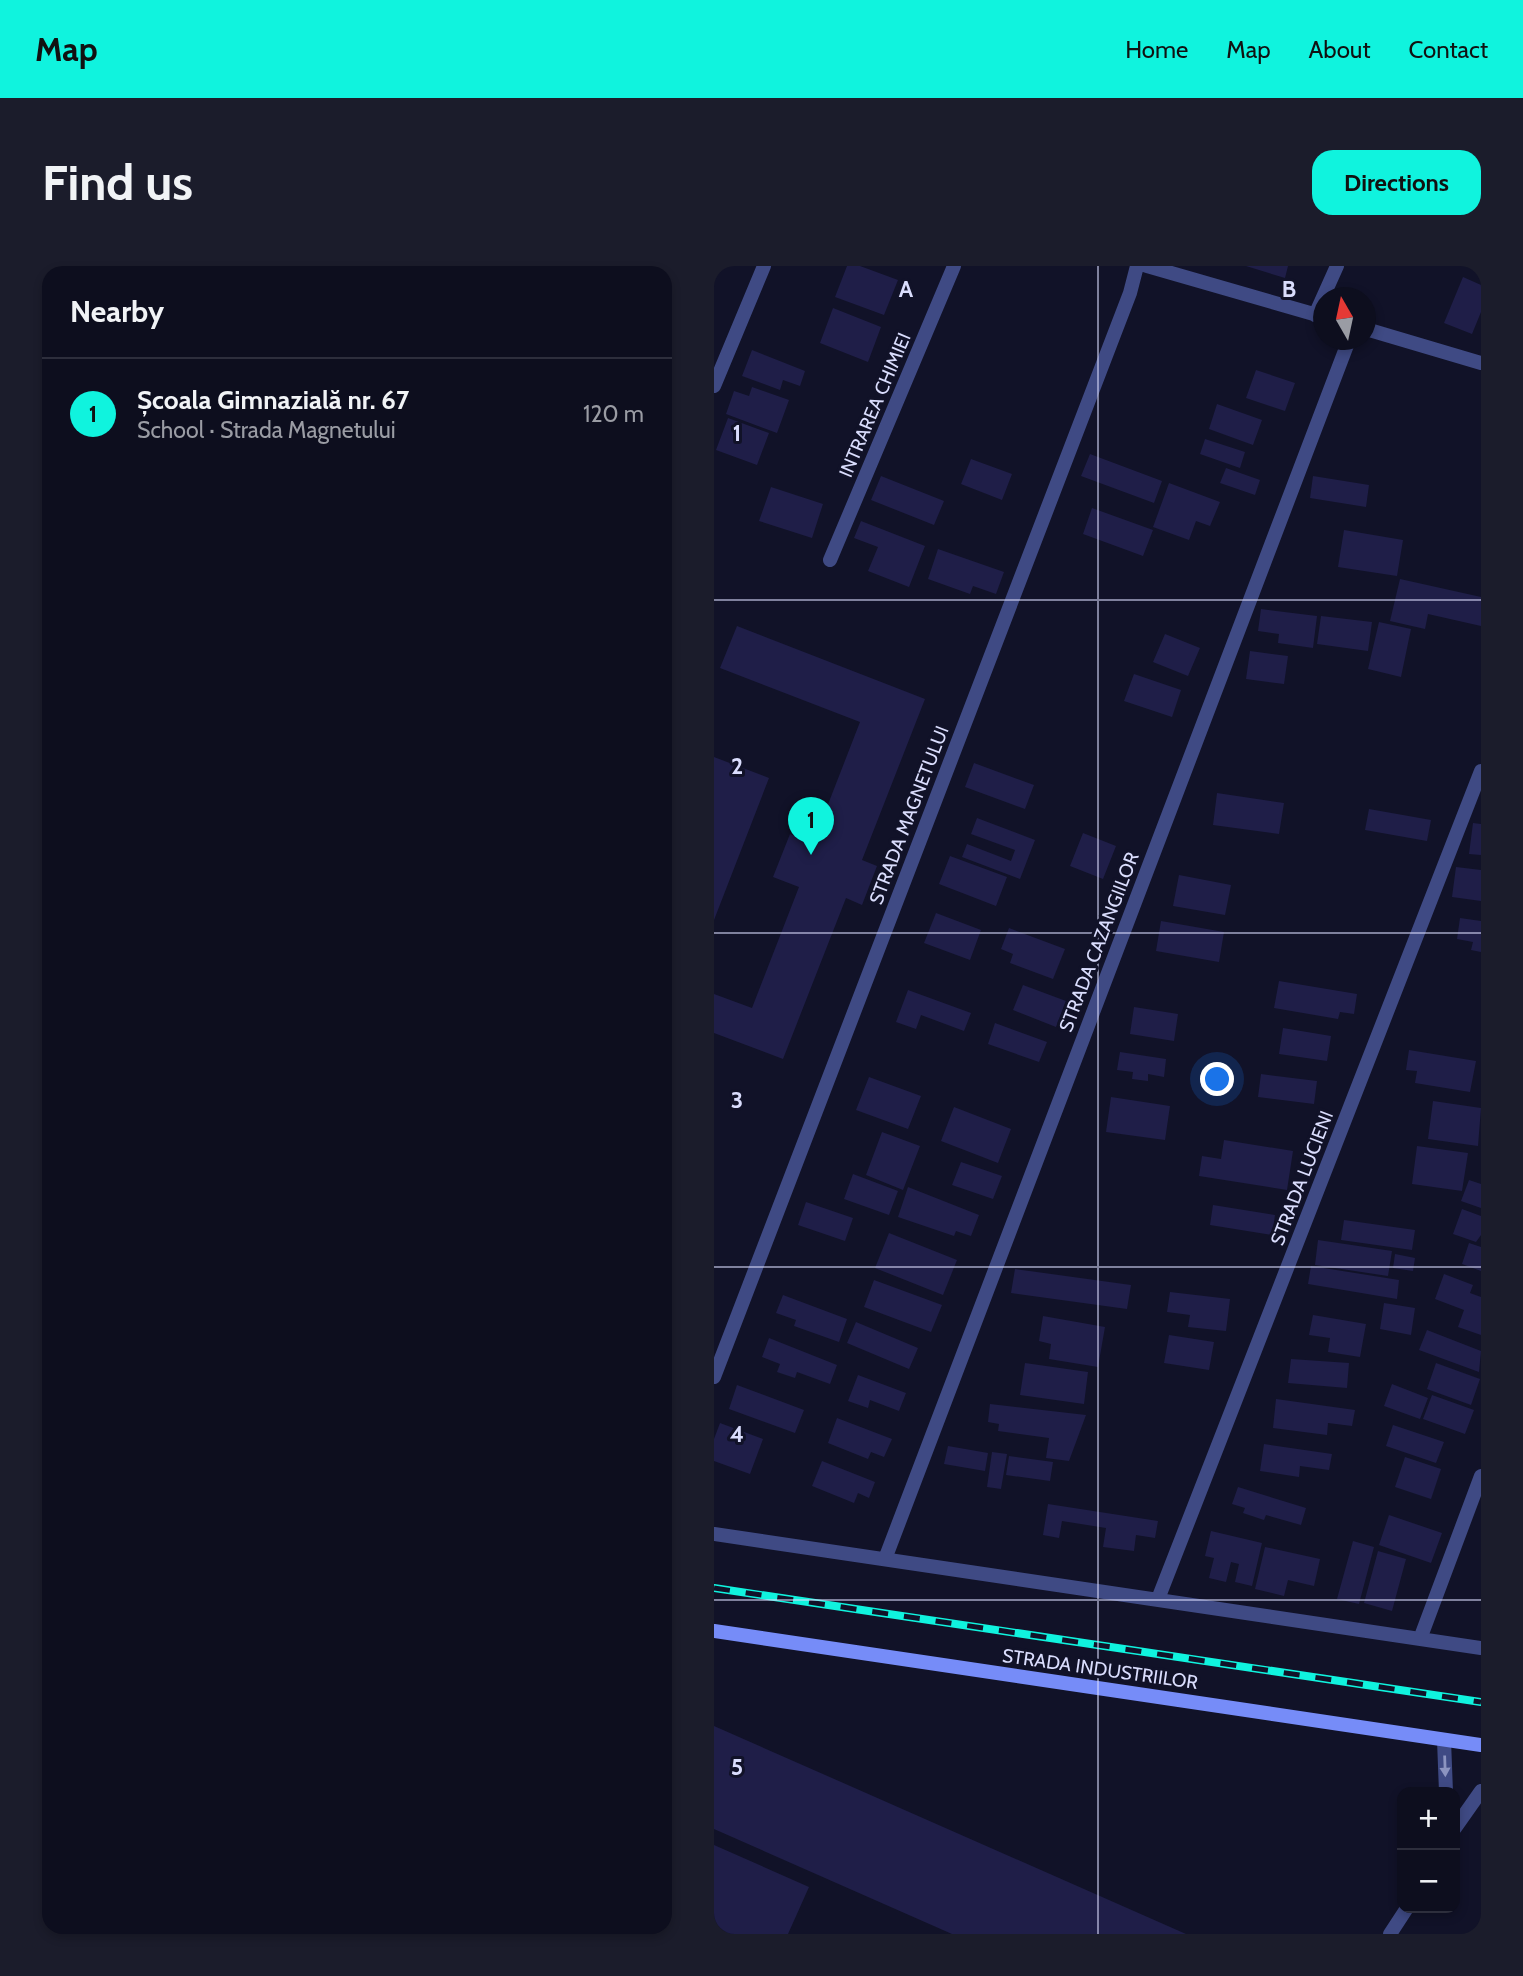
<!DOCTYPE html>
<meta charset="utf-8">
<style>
:root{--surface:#0d0e1e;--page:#1b1c2b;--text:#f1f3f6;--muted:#9a9ca4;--line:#2d2e3c;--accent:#10f3de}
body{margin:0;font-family:Cabin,sans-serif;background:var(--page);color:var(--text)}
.controls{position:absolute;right:21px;bottom:21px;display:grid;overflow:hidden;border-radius:14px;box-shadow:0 4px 10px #0003}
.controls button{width:63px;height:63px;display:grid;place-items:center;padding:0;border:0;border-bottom:2px solid var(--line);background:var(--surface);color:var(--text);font:35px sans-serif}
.compass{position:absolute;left:599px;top:21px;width:63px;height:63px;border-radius:50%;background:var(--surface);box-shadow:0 4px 10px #0003;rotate:351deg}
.you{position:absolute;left:504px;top:814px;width:24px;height:24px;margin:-18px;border:5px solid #fff;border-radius:50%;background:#1a73e8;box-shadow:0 0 0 10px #1a73e833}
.badge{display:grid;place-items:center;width:46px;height:46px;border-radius:50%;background:var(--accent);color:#111;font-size:23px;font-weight:700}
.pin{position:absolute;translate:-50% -58px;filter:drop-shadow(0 2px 4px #0008)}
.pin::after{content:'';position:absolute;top:37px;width:24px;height:21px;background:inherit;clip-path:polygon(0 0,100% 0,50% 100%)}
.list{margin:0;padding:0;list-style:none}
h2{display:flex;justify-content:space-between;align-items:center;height:91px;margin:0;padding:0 28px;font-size:30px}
h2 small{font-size:23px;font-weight:400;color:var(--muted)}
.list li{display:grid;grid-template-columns:46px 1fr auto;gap:21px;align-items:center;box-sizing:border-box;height:112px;padding:0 28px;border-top:2px solid var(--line)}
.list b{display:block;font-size:26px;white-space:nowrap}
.list p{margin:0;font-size:23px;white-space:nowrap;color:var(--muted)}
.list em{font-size:23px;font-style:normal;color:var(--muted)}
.map{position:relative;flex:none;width:767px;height:1668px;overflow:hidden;border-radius:21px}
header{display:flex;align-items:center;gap:42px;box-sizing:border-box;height:98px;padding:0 35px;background:var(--accent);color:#111}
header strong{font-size:33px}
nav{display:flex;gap:38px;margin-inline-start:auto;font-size:24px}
.intro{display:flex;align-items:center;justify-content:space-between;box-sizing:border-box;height:168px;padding:0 42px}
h1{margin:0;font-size:49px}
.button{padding:18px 32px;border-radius:21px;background:var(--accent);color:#111;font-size:24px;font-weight:700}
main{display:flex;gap:42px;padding:0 42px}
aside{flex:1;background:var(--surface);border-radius:21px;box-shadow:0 4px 10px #0003}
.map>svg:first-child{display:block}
.building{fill:#1f1e48}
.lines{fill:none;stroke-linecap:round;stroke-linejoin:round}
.minor{stroke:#3f4a84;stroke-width:14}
.secondary{stroke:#768cf8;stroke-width:14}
.rail-casing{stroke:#10f3de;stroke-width:8}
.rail{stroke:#111228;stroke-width:5;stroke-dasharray:16;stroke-linecap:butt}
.oneway{fill:#8c94c0}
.grid{fill:none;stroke:#daddfd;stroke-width:2;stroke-opacity:0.55}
.labels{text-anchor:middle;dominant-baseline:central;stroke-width:6;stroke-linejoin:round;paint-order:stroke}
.street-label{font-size:19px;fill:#daddfd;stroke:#111228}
.grid-label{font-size:23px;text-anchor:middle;font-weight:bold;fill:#daddfd;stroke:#111228;stroke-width:6;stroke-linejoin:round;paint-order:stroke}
</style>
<header>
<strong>Map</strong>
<nav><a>Home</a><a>Map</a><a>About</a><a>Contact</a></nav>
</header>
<div class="intro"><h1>Find us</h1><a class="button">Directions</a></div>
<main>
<aside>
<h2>Nearby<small></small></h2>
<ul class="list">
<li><span class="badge">1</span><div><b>Școala Gimnazială nr. 67</b><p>School · Strada Magnetului</p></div><em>120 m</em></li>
</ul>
</aside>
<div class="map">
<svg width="767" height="1668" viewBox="0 0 767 1668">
<rect width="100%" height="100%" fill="#111228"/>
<path class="building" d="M133,0h13l38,14 -14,35 -49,-18z
M532,0h42l-3,12z
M749,11l18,8v27l-9,22 -28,-11z
M119,42l48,19 -13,35 -48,-19z
M38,84l53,21 -5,15 -17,-6 -3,10 -38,-14z
M542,104l39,13 -10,28 -39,-13z
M38,121l37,13 -12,33 -51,-19 8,-23 15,5z
M503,138l45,16 -9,25 -44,-16z
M14,152l41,15 -12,32 -41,-15z
M491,173l40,13 -5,16 -40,-14z
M376,188l72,27 -8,22 -73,-27z
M257,193l41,15 -10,26 -41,-16z
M512,202l34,12 -5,15 -35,-12z
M167,210l63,25 -10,24 -63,-25z
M599,210l56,9 -3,22 -56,-9z
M455,217l51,19 -10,24 -14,-5 -7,19 -36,-13z
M57,221l52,17 -11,34 -53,-17z
M378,242l61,22 -10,26 -60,-22z
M147,255l64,25 -16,41 -41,-16 10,-24 -24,-9z
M630,264l59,10 -6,36 -59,-9z
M224,283l66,23 -8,22 -23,-8 -3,8 -42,-15z
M686,313l81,18v29l-53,-12 -3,15 -35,-8z
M547,343l56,7 -4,32 -35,-5 1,-9 -21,-3z
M607,350l51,6 -4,29 -51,-7z
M665,356l32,7 -10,48 -33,-8z
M23,360l188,73 -63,161 15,6 -15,39 -16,-7 -63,161 -69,-26v-39l38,14 47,-121 -26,-10 17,-43 23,9 47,-121 -140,-54z
M451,368l35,14 -12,28 -35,-14z
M536,385l38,5 -4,28 -38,-5z
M420,408l47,16 -9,27 -48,-16z
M0,491l55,21 -55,142z
M260,497l60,22 -9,24 -60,-22z
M503,527l67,10 -5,31 -66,-9z
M655,543l62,11 -4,21 -62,-11z
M263,552l58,22 -15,39 -58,-22 5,-13 44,17 4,-11 -44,-16z
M759,557l8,1v31l-12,-1z
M369,567l33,13 -13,33 -33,-13z
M236,590l57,21 -11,29 -57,-22z
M742,601l25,3v31l-29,-4z
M465,609l52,10 -6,30 -52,-9z
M222,647l45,17 -11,30 -46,-17z
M746,652l21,3v31l-10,-2 2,-8 -16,-3z
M447,655l63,11 -5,30 -63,-11z
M295,662l56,21 -12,30 -43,-16 3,-9 -12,-5z
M565,715l78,13 -3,20 -14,-2 -2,7 -64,-11z
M309,719l43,16 -10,26 -43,-17z
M194,724l63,23 -7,18 -43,-16 -5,14 -20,-7z
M420,741l44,7 -4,27 -44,-7z
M281,757l52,19 -8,20 -51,-18z
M569,762l48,8 -4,25 -48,-7z
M695,784l67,11 -6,31 -55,-9 2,-12 -11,-1z
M406,786l46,7 -2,18 -16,-3v7l-16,-2 1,-7 -16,-2z
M547,808l56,7 -3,23 -56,-7z
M155,811l52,19 -13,33 -52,-19z
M397,831l59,9 -5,34 -59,-8z
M719,835l48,7 -3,38 -50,-7z
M240,841l57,22 -13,34 -57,-22z
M168,866l38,14 -17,44 -37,-15z
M510,874l69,11 -6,39 -88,-14 3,-20 19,3z
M703,880l51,7 -6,38 -50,-7z
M247,896l41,14 -9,23 -41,-14z
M139,908l45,17 -9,24 -45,-16z
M755,914l12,4v24l-20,-7z
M194,921l71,28 -8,21 -15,-5 -2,5 -56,-19z
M92,936l47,16 -8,23 -47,-16z
M499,939l62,10 -3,20 -62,-10z
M748,943l19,7v19l-5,7 -23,-8z
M630,954l71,10 -3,20 -71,-10z
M175,967l68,27 -14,35 -68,-27z
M604,974l74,11 -4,25 -73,-11z
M755,977l12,4v24l-19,-7z
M681,988l20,4 -2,13 -20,-3z
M597,1000l88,14 -2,19 -89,-15z
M301,1003l116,16 -4,24 -116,-16z
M730,1008l29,11 -3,8 11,4v38l-23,-8 6,-17 -29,-11z
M160,1014l68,25 -11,27 -67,-25z
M456,1026l60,7 -4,32 -38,-4 2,-12 -23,-3z
M69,1029l64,24 -8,23 -45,-16 2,-6 -20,-7z
M670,1037l31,5 -4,27 -31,-6z
M599,1049l53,9 -6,33 -32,-5 2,-14 -21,-3z
M329,1050l62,11 -7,40 -49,-8 2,-15 -12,-3z
M142,1056l62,26 -9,21 -62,-26z
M713,1064l54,21 -2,21 -60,-22z
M455,1069l45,7 -5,28 -45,-7z
M55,1072l68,27 -7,19 -33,-12 -2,6 -18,-6 3,-8 -18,-7z
M577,1093l58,4 -2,25 -59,-5z
M311,1097l63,9 -4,32 -64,-9z
M722,1097l44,16 -9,26 -44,-16z
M144,1109l48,18 -7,18 -29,-11 -2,8 -20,-7z
M678,1118l36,14 -8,21 -36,-13z
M23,1119l67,25 -9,23 -66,-24z
M718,1129l42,15 -9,24 -42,-15z
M562,1133l79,11 -3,16 -24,-3 -1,12 -54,-7z
M276,1138l96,11 -17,46 -23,-3 3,-20 -51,-7 1,-7 -11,-2z
M123,1152l55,21 -8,18 -13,-5 -3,7 -40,-16z
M6,1157l43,16 -13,35 -36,-13v-22z
M679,1159l51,17 -8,21 -50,-17z
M550,1178l68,10 -3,16 -29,-4 -1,11 -39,-6z
M234,1180l40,7 -3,18 -41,-7z
M278,1186l15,2 -6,35 -14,-2z
M295,1190l44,6 -3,19 -44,-6z
M691,1191l36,12 -10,30 -36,-12z
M108,1195l53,21 -6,16 -11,-5 -4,10 -42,-17z
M524,1221l68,21 -5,17 -35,-10 -2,5 -21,-7 2,-5 -13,-4z
M334,1238l110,17 -3,17 -19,-3 -2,16 -31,-4 3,-19 -44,-7 -3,17 -16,-3z
M675,1249l53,18 -11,30 -52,-18z
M497,1265l51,12 -10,43 -17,-4 4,-18 -8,-2 -5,20 -17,-4 5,-20 -9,-2z
M639,1275l21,6 -15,57 -22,-5z
M551,1281l55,12 -6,27 -26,-6 -4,16 -29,-7z
M664,1285l28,8 -14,52 -28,-8z
M0,1460l472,208h-234l-238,-105z
M0,1579l95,42 -21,47h-74z"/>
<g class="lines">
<path class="minor" d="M433,0l177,51
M601,49l22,-49
M652,63l115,34
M0,120l50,-120
M116,294l124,-294
M0,1111l416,-1084 7,-27
M0,1268l767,114
M171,1293l464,-1219
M444,1333l323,-828
M706,1373l61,-163
M730,1474l2,52
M741,1562l26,-37
M676,1668l17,-26"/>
<path class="secondary" d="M0,1365l767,114"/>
<g class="rail-casing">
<path id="rail" d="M0,1322l767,114"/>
</g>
<use href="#rail" class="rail"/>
</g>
<defs><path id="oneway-solid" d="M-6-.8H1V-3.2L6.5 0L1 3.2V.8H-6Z" transform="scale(1.75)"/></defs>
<use class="oneway" href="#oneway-solid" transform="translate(731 1500) rotate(88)"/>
<path class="grid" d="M384,0v1668M0,334h767M0,667h767M0,1001h767M0,1334h767"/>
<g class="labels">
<g class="street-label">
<text transform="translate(161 139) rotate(-67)">INTRAREA CHIMIEI</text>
<text transform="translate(195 549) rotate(-69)">STRADA MAGNETULUI</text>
<text transform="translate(385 676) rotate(-69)">STRADA CAZANGIILOR</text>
<text transform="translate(588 912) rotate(-69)">STRADA LUCIENI</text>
<text transform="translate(386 1403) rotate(8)">STRADA INDUSTRIILOR</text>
</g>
</g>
<g class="grid-label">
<text x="192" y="31">A</text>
<text x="575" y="31">B</text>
<text x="23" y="175">1</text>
<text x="23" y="508">2</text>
<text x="23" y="842">3</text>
<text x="23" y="1176">4</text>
<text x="23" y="1509">5</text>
</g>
</svg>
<div class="controls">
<button>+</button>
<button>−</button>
</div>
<svg class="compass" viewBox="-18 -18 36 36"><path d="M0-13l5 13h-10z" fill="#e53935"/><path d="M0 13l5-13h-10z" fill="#9a9ca4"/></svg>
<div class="you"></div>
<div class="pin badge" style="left:97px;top:589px">1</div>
</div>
</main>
